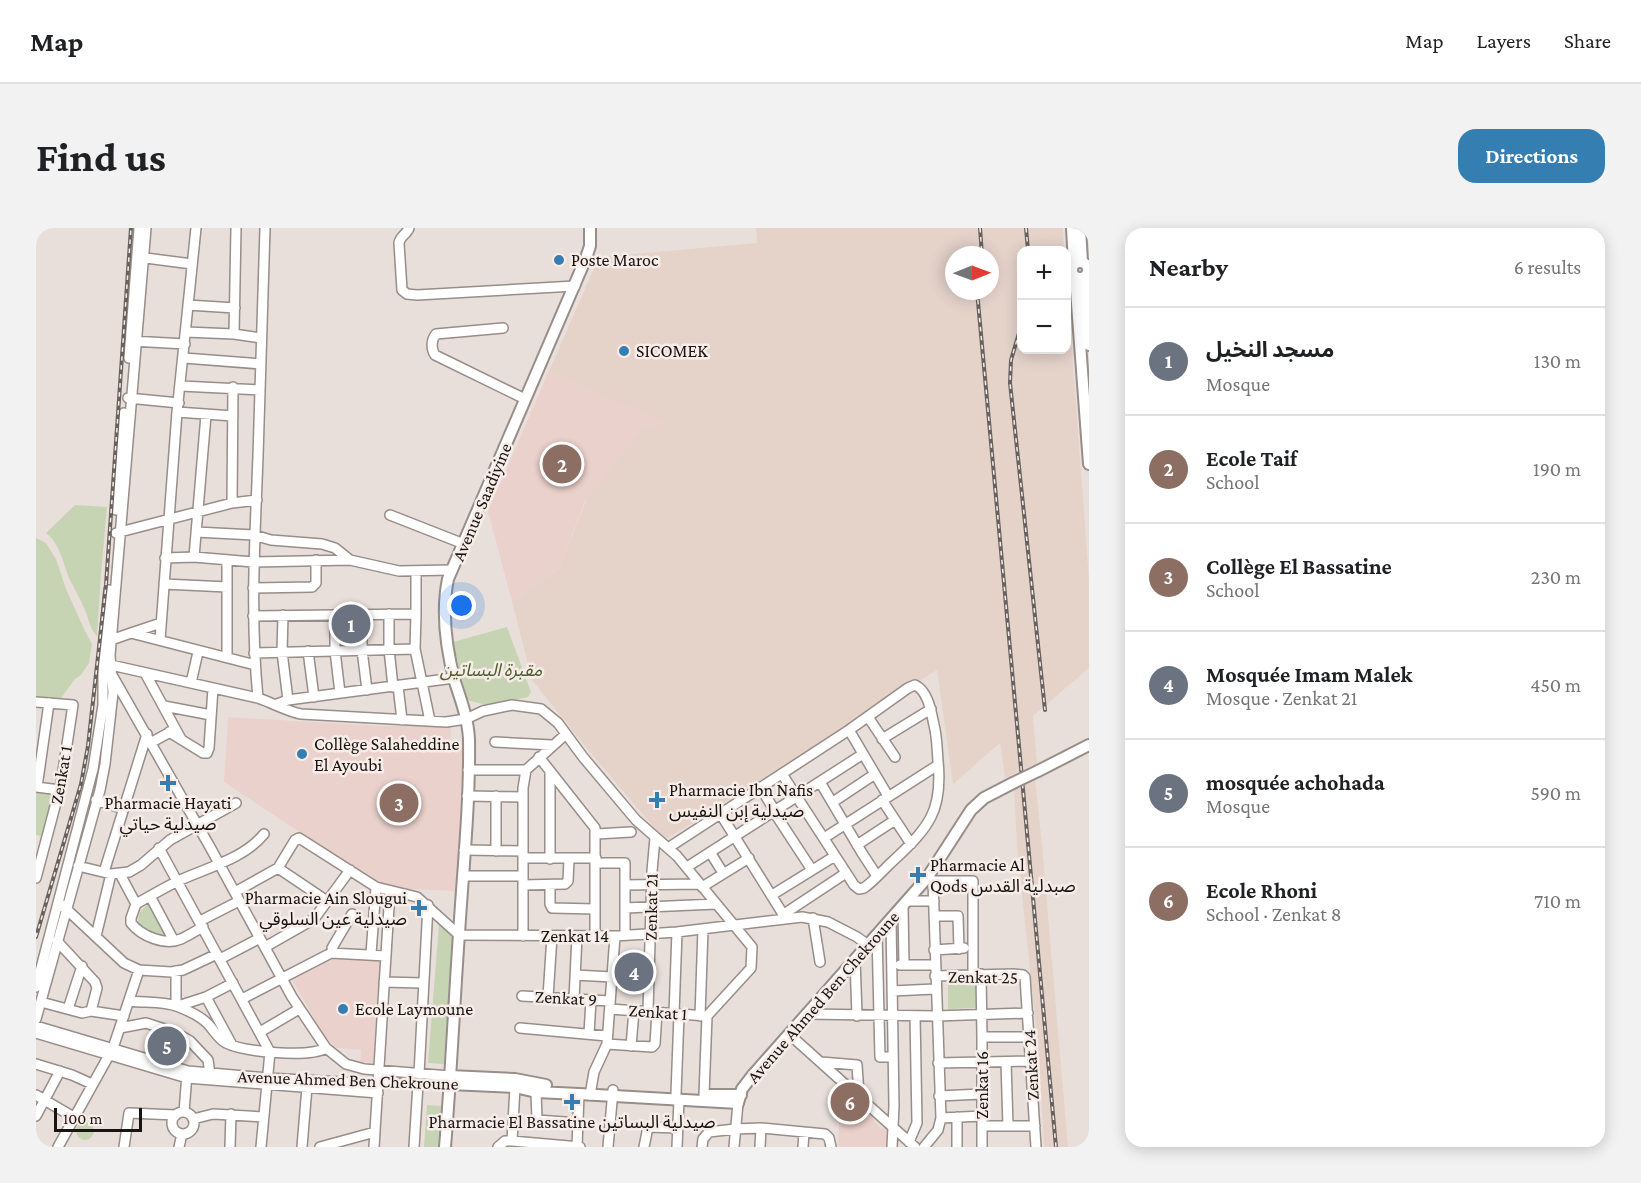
<!DOCTYPE html>
<meta charset="utf-8">
<style>
:root{--surface:#fff;--page:#f2f2f2;--text:#202124;--muted:#757577;--line:#e0e0e0;--accent:#357eb2}
body{margin:0;font-family:"Crimson Pro","Noto Sans Arabic",serif;background:var(--page);color:var(--text)}
.controls{position:absolute;right:18px;top:18px;display:grid;overflow:hidden;border-radius:12px;box-shadow:0 3px 15px #0003}
.controls button{width:54px;height:54px;display:grid;place-items:center;padding:0;border:0;border-bottom:2px solid var(--line);background:var(--surface);color:var(--text);font:30px sans-serif}
.compass{position:absolute;left:909px;top:18px;width:54px;height:54px;border-radius:50%;background:var(--surface);box-shadow:0 3px 15px #0003;rotate:89deg}
.scale{position:absolute;left:18px;bottom:15px;width:88px;box-sizing:border-box;padding-left:6px;border:3px solid #171412;border-top:0;font-size:16px;line-height:21px;white-space:nowrap;color:#171412;-webkit-text-stroke:4px #f7ece7;paint-order:stroke}
.you{position:absolute;left:426px;top:378px;width:21px;height:21px;margin:-15px;border:4px solid #fff;border-radius:50%;background:#1a73e8;box-shadow:0 0 0 9px #1a73e833}
.badge{display:grid;place-items:center;width:39px;height:39px;border-radius:50%;background:var(--accent);color:#fff;font-size:20px;font-weight:700}
.pin{position:absolute;translate:-50% -50%;border:3px solid #fff;box-shadow:0 2px 6px #0006}
.list{margin:0;padding:0;list-style:none}
h2{display:flex;justify-content:space-between;align-items:center;height:78px;margin:0;padding:0 24px;font-size:26px}
h2 small{font-size:20px;font-weight:400;color:var(--muted)}
.list li{display:grid;grid-template-columns:39px 1fr auto;gap:18px;align-items:center;box-sizing:border-box;height:108px;padding:0 24px;border-top:2px solid var(--line)}
.list b{display:block;font-size:22px;white-space:nowrap}
.list p{margin:0;font-size:20px;white-space:nowrap;color:var(--muted)}
.list em{font-size:20px;font-style:normal;color:var(--muted)}
.map{position:relative;flex:none;width:1053px;height:919px;overflow:hidden;border-radius:18px}
header{display:flex;align-items:center;gap:36px;box-sizing:border-box;height:84px;padding:0 30px;background:var(--surface);border-bottom:2px solid var(--line)}
header strong{font-size:28px}
nav{display:flex;gap:33px;margin-inline-start:auto;font-size:21px}
.intro{display:flex;align-items:center;justify-content:space-between;box-sizing:border-box;height:144px;padding:0 36px}
h1{margin:0;font-size:42px}
.button{padding:15px 27px;border-radius:18px;background:var(--accent);color:#fff;font-size:21px;font-weight:700}
main{display:flex;gap:36px;padding:0 36px}
aside{flex:1;background:var(--surface);border-radius:18px;box-shadow:0 3px 15px #0003}
.map>svg:first-child{display:block}
.built{fill:#e5d3ca;fill-rule:evenodd}
.education{fill:#ebd1cc}
.green{fill:#c6d4b4}
.lines{fill:none;stroke-linecap:round;stroke-linejoin:round}
.minor-casing{stroke:#978d89;stroke-width:12}
.major-casing{stroke:#978d89;stroke-width:14}
.minor{stroke:#fff;stroke-width:9}
.major{stroke:#fff;stroke-width:10}
.rail-casing{stroke:#68625f;stroke-width:4}
.rail{stroke:#f7ece7;stroke-width:1.5;stroke-dasharray:4.5;stroke-linecap:butt}
.major-bridge-casing{stroke:#978d89;stroke-width:14;stroke-linecap:butt}
.major-bridge{stroke:#fff;stroke-width:10}
.poi-dot{fill:#357eb2;stroke:#f7ece7;stroke-width:2}
.labels{text-anchor:middle;dominant-baseline:central;stroke-width:5;stroke-linejoin:round;paint-order:stroke}
.poi-label{font-size:18px;fill:#171412;stroke:#f7ece7;text-anchor:start}
.street-label{font-size:18px;fill:#171412;stroke:#f7ece7}
.park-label{font-size:18px;font-style:italic;fill:#4c5f2c;stroke:#f7ece7}
</style>
<header>
<strong>Map</strong>
<nav><a>Map</a><a>Layers</a><a>Share</a></nav>
</header>
<div class="intro"><h1>Find us</h1><a class="button">Directions</a></div>
<main>
<div class="map">
<svg width="1053" height="919" viewBox="0 0 1053 919">
<rect width="100%" height="100%" fill="#e9dfda"/>
<path class="built" d="M720,0h307l1,22h-42v100h44l1,-68 22,298v88l-56,48 4,47 -32,15 -5,-35 -47,41 -16,-114 -272,170 -67,-78 -66,-82 -20,-78 47,-33 28,-71 55,-69 22,-6 -115,-52 50,-114 158,-14zM918,27h36v36h-36z
M999,550l7,67 26,302h-24l-5,-91 -22,-209 -3,-60z"/>
<path class="education" d="M513,143l116,52 -23,7 -57,71 -26,68 -47,33 -24,-91z
M192,489l151,9h72l-1,22 13,1 -6,142 -73,-3 -160,-106z
M300,725l44,4 -7,106 -13,-1 1,-12 -25,-2 -11,-11 -33,-57z
M805,858l36,31 -3,4 8,8 4,-4 6,5 -2,17h-52z"/>
<path class="green" d="M39,277l32,2 -6,67 -4,62c-7,-7 -8,-16 -12,-26 -4,-10 -10,-20 -15,-30 -7,-16 -9,-35 -24,-47z
M0,310l10,5 10,16 10,30 19,42 7,13 -3,19 -8,12 -6,4 -14,19 -25,-1z
M471,399l24,65 -3,5 -42,8 -19,-5 -14,-58z
M0,561l18,3 -13,44 -5,-1z
M115,675l20,36 -18,-6 -15,-10c0,-11 4,-15 13,-20z
M403,696l14,12 -9,128 -16,-1z
M941,751v29l-29,1v-29z
M391,877l14,1 -2,41h-15z
M40 903a9 9 0 1 1 18 0a9 9 0 1 1-18 0Z"/>
<g class="lines">
<g class="minor-casing">
<path id="minor" d="M373,0c-2,6 -9,8 -10,15l3,47 5,4 10,1 158,-9
M102,29l54,7
M152,77l47,3
M467,100l-67,6c-5,6 -5,15 -1,21l90,44
M150,104l48,2 27,4
M198,106l2,-106
M96,113l53,3
M93,130l10,-130
M148,130l77,6
M145,158l79,4
M92,170l51,5
M141,184l56,4
M196,275l1,-116
M80,282l8,-97
M354,287l74,29
M160,304l58,3 17,5 51,4 13,4 15,12
M80,305l116,-30 25,-3
M158,329l12,-142
M129,330l29,-1 59,5 97,-2 49,11 53,-1
M128,356l63,3
M217,360l59,-1 4,-4v-23
M326,386v36l5,40
M353,386v35l4,38
M380,386l-1,35 15,72
M247,387l-1,37 6,48
M299,387v36l5,42
M217,388l163,-2v-42
M95,405l30,-10
M75,412l20,-7 124,32
M124,412l17,-228 19,-184
M272,423l6,46
M218,425l161,-4
M191,429v-97
M66,435l156,35c15,5 28,13 43,16l145,8 20,-3 17,-8 29,-6 29,4 17,14 25,34 53,63 41,36 75,91 -1,21 -44,48
M109,445l36,66
M76,447l98,172 82,150 34,51 20,16 18,5 86,7
M155,455l7,-31
M362,458l4,34
M222,470c-8,-81 -3,-161 0,-242 3,-76 4,-152 7,-228
M0,474l37,3 -12,79 -25,94
M241,476l11,-4 166,-22
M128,478l47,9
M832,489l27,40
M813,502l39,66
M133,504l34,21h4l2,-5 4,-60
M846,511l49,-30
M116,514l22,-12
M459,514l57,3
M503,529l56,71v108
M432,542h58
M514,543v88
M784,554l42,71 15,23
M0,559l24,3
M1,559l12,-84
M724,559l15,24
M431,568l56,1
M460,568v55
M60,572l28,9
M846,572l29,44
M797,574l42,-28
M738,584l38,58
M684,585l66,106
M560,606l35,-2
M788,610l114,-73
M821,617l38,-25
M123,620l111,204 -9,95
M632,620l181,-118 59,-42 7,-3c13,6 16,26 19,40 3,11 3,24 4,36 5,50 -9,66 -44,99 -10,9 -19,20 -30,28l-5,1 -5,-4 -72,-111
M428,622l59,1
M674,624l13,21
M487,630h73
M560,635h29v72
M42,638l33,8 18,-2 12,-7 29,-25 66,-37
M651,639l176,-113
M242,640l49,33
M68,644l43,-138
M84,646l16,30
M427,648h60
M897,653h40v94
M487,657l42,-1 3,-3 1,-22
M514,657v19l2,4 43,1
M589,657l75,-1
M666,659l47,-29
M199,664l43,-24 17,-28 4,-2 77,49 41,10 42,38 156,1 62,-4 125,-15 26,5 29,15 11,8
M736,667l63,-39
M114,668l24,45
M871,673h27
M26,677l62,58 15,7 32,2 12,-2 34,-16
M867,678l1,59
M589,680l91,-4
M748,686l62,-41
M898,688h24l1,33
M777,690l7,44
M855,691l3,187 -2,41
M164,693l39,-20
M167,699c-8,4 -15,9 -22,12 -16,7 -40,-3 -50,-16v-5l5,-14c14,-8 28,-16 42,-23 28,-13 66,-22 86,-47
M841,706l3,123h13
M60,708l15,-62
M487,708v-148l3,-18 40,-36
M229,719l49,-28 36,-49
M898,722l30,-2
M297,724l-1,-4 20,-34
M335,726l5,-67
M184,731l40,-21
M819,731l2,57
M864,737h35
M945,746l1,63
M539,747l37,2
M899,748l78,-2 10,1 2,2 11,170
M348,754l38,1
M0,759l57,-218 10,-64v-54l6,-61
M856,763l43,-2
M486,768l88,5
M170,769l26,48
M512,769l4,-61
M206,771l89,-46 55,3
M538,771l3,-63
M93,773c16,2 35,0 50,6 10,4 21,9 28,16 7,7 11,16 19,20 18,9 83,15 100,5
M5,774l41,11 9,-2 6,-23 -2,-6 -38,-41
M140,778v-35
M142,778l28,-9 27,-14
M32,781l14,-43
M574,781l97,7
M55,783l33,5
M612,783l4,-140 3,-33
M638,786l3,-82
M771,786l129,2 92,-3
M664,788l3,-87
M0,791l64,-229 5,-26 8,-71 -3,-38 36,-427
M0,798l152,45 79,7 111,6h72
M84,800l26,-5 28,9 16,9 18,19 2,14
M484,800l87,8
M224,804l39,-23
M0,805l151,45 191,15
M553,806l2,-34
M753,806l126,113
M571,816l45,3 3,-3 2,-32
M595,818l3,-35
M785,834l36,3 2,30
M970,834l2,64
M902,835l93,-2
M0,836l36,11 20,9
M383,846l9,-169
M500,864l1,28 41,3
M640,866l3,-79
M0,867l39,23
M554,867l4,-23 13,-28 8,-108
M668,867l3,-79
M903,868l42,-2
M148,884l3,-38
M136 895a11 11 0 1 1 22 0a11 11 0 1 1-22 0Z
M0,888l24,-45
M921,889v30
M905,890l41,-2
M157,891l20,-5 51,3
M946,898h53
M476,913l3,-54
M873,914l8,-19 -2,-107
M22,919l55,-99 26,-78
M88,919l5,-34 47,2
M143,919l3,-13
M194,919l1,-33
M266,919l5,-60
M284,919l55,-15
M338,919l16,-256
M378,919l4,-63
M462,919l7,-6h7l68,6
M541,919l2,-53
M572,919l5,-57
M608,919l4,-20 30,1
M641,919l2,-47
M666,919l1,-8 6,-7 26,-3 26,-1 64,6 4,4 2,9
M698,919l4,-44
M724,919l1,-19
M767,919l1,-15
M888,919l14,-17 3,-12 -8,-237 -6,-3
M946,919v-110h47"/>
</g>
<g class="major-casing">
<path id="major" d="M1036,0l2,36
M1044,0l2,34
M1036 42a8 8 0 1 1 16 0a8 8 0 1 1-16 0Z
M1039,49l14,187
M1048,50l5,67
M1002,543l51,-26
M414,848l65,3 31,6
M414,856l65,3 21,5 43,2 159,9 4,-14 10,-13 175,-198 44,-68 13,-12 29,-15
M669,867h36
M409,919c6,-71 9,-142 14,-213 4,-65 11,-130 10,-195 -1,-20 -8,-39 -14,-57 -9,-34 -14,-69 -7,-103l138,-321 4,-12v-18"/>
</g>
<use href="#minor" class="minor"/>
<use href="#major" class="major"/>
<g class="rail-casing">
<path id="rail" d="M944,0l2,27
M990,0l2,22
M941,63l79,856
M986,95l-11,37 -1,23 35,327
M0,709l45,-153 7,-38 18,-161 25,-357"/>
</g>
<use href="#rail" class="rail"/>
<g class="major-bridge-casing">
<path id="major-bridge" d="M977,555l25,-12"/>
</g>
<use href="#major-bridge" class="major-bridge"/>
</g>
<g class="poi-dot">
<circle cx="523" cy="32" r="6"/>
<circle cx="588" cy="123" r="6"/>
<circle cx="266" cy="526" r="6"/>
<path d="M129 546h6v6h6v6h-6v6h-6v-6h-6v-6h6z"/>
<path d="M618 563h6v6h6v6h-6v6h-6v-6h-6v-6h6z"/>
<path d="M879 638h6v6h6v6h-6v6h-6v-6h-6v-6h6z"/>
<path d="M380 671h6v6h6v6h-6v6h-6v-6h-6v-6h6z"/>
<circle cx="307" cy="781" r="6"/>
<path d="M533 865h6v6h6v6h-6v6h-6v-6h-6v-6h6z"/>
</g>
<g class="labels">
<g class="poi-label">
<text x="535" y="32">Poste Maroc</text>
<text x="600" y="123">SICOMEK</text>
<text x="278" y="516">Collège Salaheddine<tspan x="278" dy="21">El Ayoubi</tspan></text>
<text x="633" y="562">Pharmacie Ibn Nafis<tspan x="633" dy="21">صيدلية إبن النفيس</tspan></text>
<text x="132" y="575" text-anchor="middle">Pharmacie Hayati<tspan x="132" dy="21">صيدلية حياتي</tspan></text>
<text x="894" y="637">Pharmacie Al<tspan x="894" dy="21">Qods صبدلية القدس</tspan></text>
<text x="371" y="670" text-anchor="end">Pharmacie Ain Slougui<tspan x="371" dy="21">صيدلية عين السلوقي</tspan></text>
<text x="319" y="781">Ecole Laymoune</text>
<text x="536" y="894" text-anchor="middle">Pharmacie El Bassatine صيدلية البساتين</text>
</g>
<g class="street-label">
<text transform="translate(446 274) rotate(-67)">Avenue Saadiyine</text>
<text transform="translate(25 547) rotate(-80)">Zenkat 1</text>
<text transform="translate(615 679) rotate(-89)">Zenkat 21</text>
<text x="539" y="708">Zenkat 14</text>
<text transform="translate(947 749) rotate(1)">Zenkat 25</text>
<text transform="translate(787 769) rotate(-49)">Avenue Ahmed Ben Chekroune</text>
<text transform="translate(530 770) rotate(3)">Zenkat 9</text>
<text transform="translate(622 784) rotate(4)">Zenkat 1</text>
<text transform="translate(995 837) rotate(-93)">Zenkat 24</text>
<text transform="translate(312 852) rotate(2)">Avenue Ahmed Ben Chekroune</text>
<text transform="translate(946 857) rotate(-90)">Zenkat 16</text>
</g>
<g class="park-label">
<text x="455" y="442">مقبرة البساتين</text>
</g>
</g>
</svg>
<div class="controls">
<button>+</button>
<button>−</button>
</div>
<svg class="compass" viewBox="-18 -18 36 36"><path d="M0-13l5 13h-10z" fill="#e53935"/><path d="M0 13l5-13h-10z" fill="#757577"/></svg>
<div class="scale">100 m</div>
<div class="you"></div>
<div class="pin badge" style="left:315px;top:396px;background:#6b7280">1</div>
<div class="pin badge" style="left:526px;top:236px;background:#8d6e63">2</div>
<div class="pin badge" style="left:363px;top:575px;background:#8d6e63">3</div>
<div class="pin badge" style="left:598px;top:744px;background:#6b7280">4</div>
<div class="pin badge" style="left:131px;top:818px;background:#6b7280">5</div>
<div class="pin badge" style="left:814px;top:874px;background:#8d6e63">6</div>
</div>
<aside>
<h2>Nearby<small>6 results</small></h2>
<ul class="list">
<li><span class="badge" style="background:#6b7280">1</span><div><b>مسجد النخيل</b><p>Mosque</p></div><em>130 m</em></li>
<li><span class="badge" style="background:#8d6e63">2</span><div><b>Ecole Taif</b><p>School</p></div><em>190 m</em></li>
<li><span class="badge" style="background:#8d6e63">3</span><div><b>Collège El Bassatine</b><p>School</p></div><em>230 m</em></li>
<li><span class="badge" style="background:#6b7280">4</span><div><b>Mosquée Imam Malek</b><p>Mosque · Zenkat 21</p></div><em>450 m</em></li>
<li><span class="badge" style="background:#6b7280">5</span><div><b>mosquée achohada</b><p>Mosque</p></div><em>590 m</em></li>
<li><span class="badge" style="background:#8d6e63">6</span><div><b>Ecole Rhoni</b><p>School · Zenkat 8</p></div><em>710 m</em></li>
</ul>
</aside>
</main>
